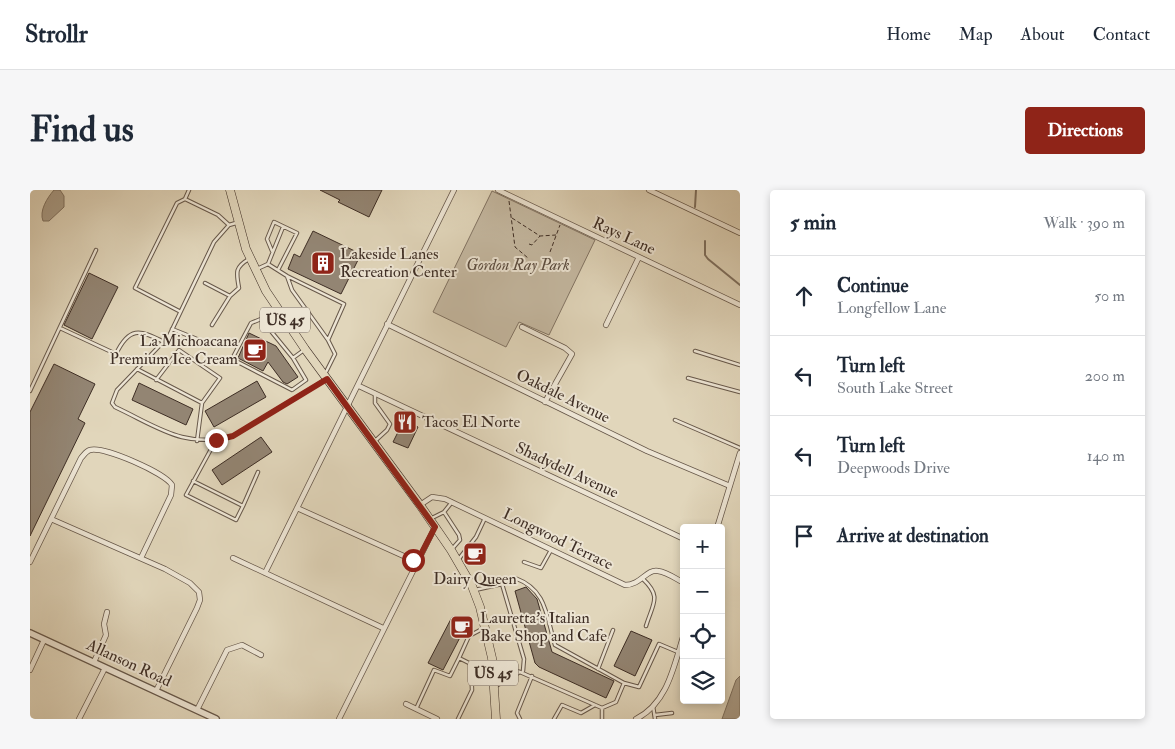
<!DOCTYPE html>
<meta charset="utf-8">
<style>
:root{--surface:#fff;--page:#f6f6f7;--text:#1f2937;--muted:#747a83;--line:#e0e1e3;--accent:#8f2418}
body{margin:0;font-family:"IM FELL Double Pica",serif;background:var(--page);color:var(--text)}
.controls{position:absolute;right:15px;bottom:15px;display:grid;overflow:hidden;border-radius:5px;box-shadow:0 2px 8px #0003}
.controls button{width:45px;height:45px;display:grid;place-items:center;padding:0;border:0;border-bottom:1px solid var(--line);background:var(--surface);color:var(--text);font:25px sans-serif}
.stop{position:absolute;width:15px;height:15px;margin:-11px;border:4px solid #8f2418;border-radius:50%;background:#fff}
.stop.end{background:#8f2418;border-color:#fff;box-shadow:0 1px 5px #0008}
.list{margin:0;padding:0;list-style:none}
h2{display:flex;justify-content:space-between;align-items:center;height:65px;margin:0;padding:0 20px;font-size:21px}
h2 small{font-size:16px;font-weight:400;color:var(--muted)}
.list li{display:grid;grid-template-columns:32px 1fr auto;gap:15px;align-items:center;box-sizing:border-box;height:80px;padding:0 20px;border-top:1px solid var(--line)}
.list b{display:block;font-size:19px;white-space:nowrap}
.list p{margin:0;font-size:16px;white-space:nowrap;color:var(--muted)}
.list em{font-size:16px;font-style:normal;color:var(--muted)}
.icon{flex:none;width:28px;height:28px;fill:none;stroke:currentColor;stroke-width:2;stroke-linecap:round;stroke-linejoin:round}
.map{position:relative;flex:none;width:710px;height:529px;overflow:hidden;border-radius:5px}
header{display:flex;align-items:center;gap:30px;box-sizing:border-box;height:70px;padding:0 25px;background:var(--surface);border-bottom:1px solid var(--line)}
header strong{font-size:24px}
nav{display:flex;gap:28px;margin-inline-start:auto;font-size:18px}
.intro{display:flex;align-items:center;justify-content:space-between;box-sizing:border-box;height:120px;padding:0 30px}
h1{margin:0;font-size:35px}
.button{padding:12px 22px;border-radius:5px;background:var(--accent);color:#fff;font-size:18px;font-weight:700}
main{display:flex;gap:30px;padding:0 30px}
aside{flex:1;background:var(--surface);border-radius:5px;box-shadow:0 2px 8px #0003}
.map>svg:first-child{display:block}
.green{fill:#c5b9a2;stroke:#827464}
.water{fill:#aa9d88;stroke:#7f7160}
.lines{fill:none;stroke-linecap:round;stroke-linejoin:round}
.stream{stroke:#7f7160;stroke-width:2}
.building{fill:#938573;stroke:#3e2e25}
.service-casing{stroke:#67584a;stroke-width:4.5}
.minor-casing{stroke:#67584a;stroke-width:6}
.tertiary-casing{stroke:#67584a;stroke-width:8}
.primary-casing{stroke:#3e2e25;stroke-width:9}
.path{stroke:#3e2e25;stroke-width:1;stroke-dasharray:4 2.5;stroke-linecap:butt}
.service{stroke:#ece4d3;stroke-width:2.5}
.minor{stroke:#ece4d3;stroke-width:4.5}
.tertiary{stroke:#ece4d3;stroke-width:5.5}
.primary{stroke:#e1d6bb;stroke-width:8}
.route{stroke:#8f2418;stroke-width:6}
.labels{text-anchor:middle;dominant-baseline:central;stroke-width:4;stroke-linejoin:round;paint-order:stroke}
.shield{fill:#ece4d3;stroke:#726559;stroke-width:1}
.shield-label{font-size:15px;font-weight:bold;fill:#3e2e25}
.street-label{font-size:16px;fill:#3e2e25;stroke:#ece4d3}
.poi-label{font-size:16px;fill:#3e2e25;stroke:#ece4d3;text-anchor:start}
.park-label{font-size:16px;font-style:italic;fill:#594a3e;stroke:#ece4d3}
</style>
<header>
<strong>Strollr</strong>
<nav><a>Home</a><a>Map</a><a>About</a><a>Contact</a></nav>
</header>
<div class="intro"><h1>Find us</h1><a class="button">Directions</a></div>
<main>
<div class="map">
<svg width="710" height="529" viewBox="0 0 710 529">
<rect width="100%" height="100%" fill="#e1d6bb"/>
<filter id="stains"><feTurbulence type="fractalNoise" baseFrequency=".004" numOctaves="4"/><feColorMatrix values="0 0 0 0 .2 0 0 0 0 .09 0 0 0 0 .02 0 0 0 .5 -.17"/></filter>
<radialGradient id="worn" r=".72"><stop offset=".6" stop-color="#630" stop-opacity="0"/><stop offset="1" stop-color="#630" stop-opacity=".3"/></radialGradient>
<path class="green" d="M462,1l103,49 -46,95 -30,-13 -13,25 -73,-35z"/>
<path class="water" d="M24,0h6l4,6v11l-15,14h-6c-4,-10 4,-23 11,-31z
M710,486v43h-18l14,-39z"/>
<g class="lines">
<path class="stream" d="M665,17l1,-17
M675,51v14l3,4 32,26"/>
</g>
<path class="building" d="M290,0h62l-13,27 -31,-15 2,-2z
M283,41l48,23 -20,40 -53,-25 6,-15 6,3z
M59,83l29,14 -26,52 -28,-14z
M219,143l27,13 22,31 -11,7 -4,-2 -15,-20 -5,9 -25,-13z
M24,174l41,20 -17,35 7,4 -55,113v-124z
M227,191l9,16 -52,30 -9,-16z
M109,193l54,26 -7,16 -54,-25z
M374,230l14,7 -10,21 -15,-6z
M231,247l11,15 -50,33 -10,-15z
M496,397l11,12 15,53 62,29 -8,17 -67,-31 -4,-4 -20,-72z
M422,427l15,7 -24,46 -15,-7z
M601,441l21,9 -17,36 -21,-10z"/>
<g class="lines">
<g class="service-casing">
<path id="service" d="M155,9l4,-9
M206,33l-7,2 -15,17 -45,94 -52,54 -5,13 3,4c43,20 69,42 118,29l92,-56
M242,61l-5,-12 7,-17 23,11 -19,37
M238,74l15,-37
M227,79l11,-5 19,12 57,28 -16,36 -36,-50 -5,-14
M175,93l25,13 9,-8c-3,-16 -4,-21 10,-29
M245,118l-14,11 32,39 11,-8
M149,121l-44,-23 42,-85 8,-4 33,16 11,10
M231,129l-10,4 -19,36 60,31 14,-10 -13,-22
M182,135l18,-29
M30,138l56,26c13,-27 23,-25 48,-12
M142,139l30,12
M665,161l45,14
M107,179l65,34
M295,184l10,-20 -7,-14
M658,188l52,14
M126,190l23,-30 41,28 -18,25 -5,38
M0,201l66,-141
M345,203v10l15,21 -3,6 -12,11
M645,230l65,28
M163,291l50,25 -7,14 -50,-25 30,-55
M213,316l15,-34
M414,322l15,23 1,5 -8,9
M402,328l12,-6 8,-10
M428,370l18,-23 9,-19
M494,372l17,6 10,-18
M613,389c19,18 10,24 3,47
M472,394l13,-6c32,12 31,37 40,67l69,38
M445,400l27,-6 22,75 -1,12
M465,475l25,7 -24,14
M568,479l15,-39
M490,482l82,36
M623,516l2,13
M386,519l18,-39 16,6 9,-18
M625,525l17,-2
M428,529l14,-29 -1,-26 -12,-6 10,-22 15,-8
M490,529l-3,-6 15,-37
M524,529l8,-14 19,8 14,-8
M572,529v-11l14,-6 8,-19 15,4 20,-43 19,8"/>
</g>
<g class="minor-casing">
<path id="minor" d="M468,0l242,115
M619,0l91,43
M357,134l260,127 83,35
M576,135l33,-68
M492,137l43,21 7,6 -27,48
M329,196l325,153
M390,315l12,-8 13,2 180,86c16,0 21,-16 33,-14 9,1 18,8 26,12
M267,318l120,54
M21,329l114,50 25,14 9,9 1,8 -3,8 -41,83
M687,338l23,-75
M203,368l150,70
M0,372l51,-104c3,-3 5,-7 9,-8 14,-4 75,23 82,35l-1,10 -30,63
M235,383l189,-383
M64,472l12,-27 -2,-11 3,-12
M0,480l14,-30
M376,514l31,15
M167,520l30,-60 15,-5 19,10
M49,529l26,-51
M309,529l96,-192
M606,529c32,-16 38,-54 48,-85"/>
</g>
<g class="tertiary-casing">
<path id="tertiary" d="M0,443l186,86"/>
</g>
<g class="primary-casing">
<path id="primary" d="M200,0l16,59 20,42 39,58 115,156 31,45 21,36 8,21 12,51 4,61"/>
</g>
<path class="path" d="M479,11l6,46 13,11
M482,28l28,18 16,-1
M499,54l3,1 8,-9
M520,62l10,-27"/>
<use href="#service" class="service"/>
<use href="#minor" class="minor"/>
<use href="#tertiary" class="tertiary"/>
<use href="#primary" class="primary"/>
</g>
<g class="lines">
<path class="route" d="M186,250l17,-4 94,-57 108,148 -18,35 -4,-2"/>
</g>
<defs>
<g id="building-square" transform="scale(1.25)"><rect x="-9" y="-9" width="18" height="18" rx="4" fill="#8f2418" stroke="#ece4d3"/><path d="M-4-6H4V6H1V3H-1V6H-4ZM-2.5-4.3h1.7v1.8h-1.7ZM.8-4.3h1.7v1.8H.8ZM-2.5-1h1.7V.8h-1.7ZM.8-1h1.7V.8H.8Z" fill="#fff"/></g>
<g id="cafe-square" transform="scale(1.25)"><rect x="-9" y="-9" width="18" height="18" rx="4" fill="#8f2418" stroke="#ece4d3"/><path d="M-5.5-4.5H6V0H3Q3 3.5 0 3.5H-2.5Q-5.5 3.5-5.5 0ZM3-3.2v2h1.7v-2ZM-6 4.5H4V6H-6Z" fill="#fff"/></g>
<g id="restaurant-square" transform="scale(1.25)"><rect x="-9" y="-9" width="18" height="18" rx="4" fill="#8f2418" stroke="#ece4d3"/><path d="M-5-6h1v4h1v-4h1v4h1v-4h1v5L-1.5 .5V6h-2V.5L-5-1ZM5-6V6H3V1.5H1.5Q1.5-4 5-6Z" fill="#fff"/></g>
</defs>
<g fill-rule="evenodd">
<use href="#building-square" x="293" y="73"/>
<use href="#cafe-square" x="225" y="160"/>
<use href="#restaurant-square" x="375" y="232"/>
<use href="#cafe-square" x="445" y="364"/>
<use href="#cafe-square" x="432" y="437"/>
</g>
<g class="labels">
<g class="shield">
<rect x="230" y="117.5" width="50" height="25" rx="4"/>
<rect x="438" y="470.5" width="50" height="25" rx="4"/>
</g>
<g class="shield-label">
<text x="255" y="130">US 45</text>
<text x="463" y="483">US 45</text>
</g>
<g class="street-label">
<text transform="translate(594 46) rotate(25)">Rays Lane</text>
<text transform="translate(533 206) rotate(26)">Oakdale Avenue</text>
<text transform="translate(537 280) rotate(25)">Shadydell Avenue</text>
<text transform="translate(528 349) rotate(26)">Longwood Terrace</text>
<text transform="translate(99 473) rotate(25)">Allanson Road</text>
</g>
<g class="poi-label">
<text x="310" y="64">Lakeside Lanes<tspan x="310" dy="18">Recreation Center</tspan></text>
<text x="208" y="151" text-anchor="end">La Michoacana<tspan x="208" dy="18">Premium Ice Cream</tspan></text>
<text x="392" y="232">Tacos El Norte</text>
<text x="445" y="389" text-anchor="middle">Dairy Queen</text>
<text x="450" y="428">Lauretta's Italian<tspan x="450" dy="18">Bake Shop and Cafe</tspan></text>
</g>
<g class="park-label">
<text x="488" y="75">Gordon Ray Park</text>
</g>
</g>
<rect width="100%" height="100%" filter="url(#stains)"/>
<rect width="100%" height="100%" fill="url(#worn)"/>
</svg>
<div class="controls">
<button>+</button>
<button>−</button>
<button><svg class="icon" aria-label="locate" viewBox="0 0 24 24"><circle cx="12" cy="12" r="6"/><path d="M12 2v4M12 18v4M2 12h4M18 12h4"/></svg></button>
<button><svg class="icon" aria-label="layers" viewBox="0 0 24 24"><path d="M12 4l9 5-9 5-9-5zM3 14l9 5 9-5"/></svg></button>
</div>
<div class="stop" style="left:383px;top:370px"></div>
<div class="stop end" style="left:186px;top:250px"></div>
</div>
<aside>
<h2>5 min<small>Walk · 390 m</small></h2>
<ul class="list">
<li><svg class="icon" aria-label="ahead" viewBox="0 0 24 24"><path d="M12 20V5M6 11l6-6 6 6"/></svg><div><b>Continue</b><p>Longfellow Lane</p></div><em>50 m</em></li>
<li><svg class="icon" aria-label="left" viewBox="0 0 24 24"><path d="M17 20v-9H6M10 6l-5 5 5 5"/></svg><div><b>Turn left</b><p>South Lake Street</p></div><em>200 m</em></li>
<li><svg class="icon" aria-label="left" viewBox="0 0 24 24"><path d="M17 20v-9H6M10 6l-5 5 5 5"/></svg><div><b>Turn left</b><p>Deepwoods Drive</p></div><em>140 m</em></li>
<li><svg class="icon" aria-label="arrive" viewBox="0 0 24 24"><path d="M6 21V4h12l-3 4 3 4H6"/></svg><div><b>Arrive at destination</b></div></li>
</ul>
</aside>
</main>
